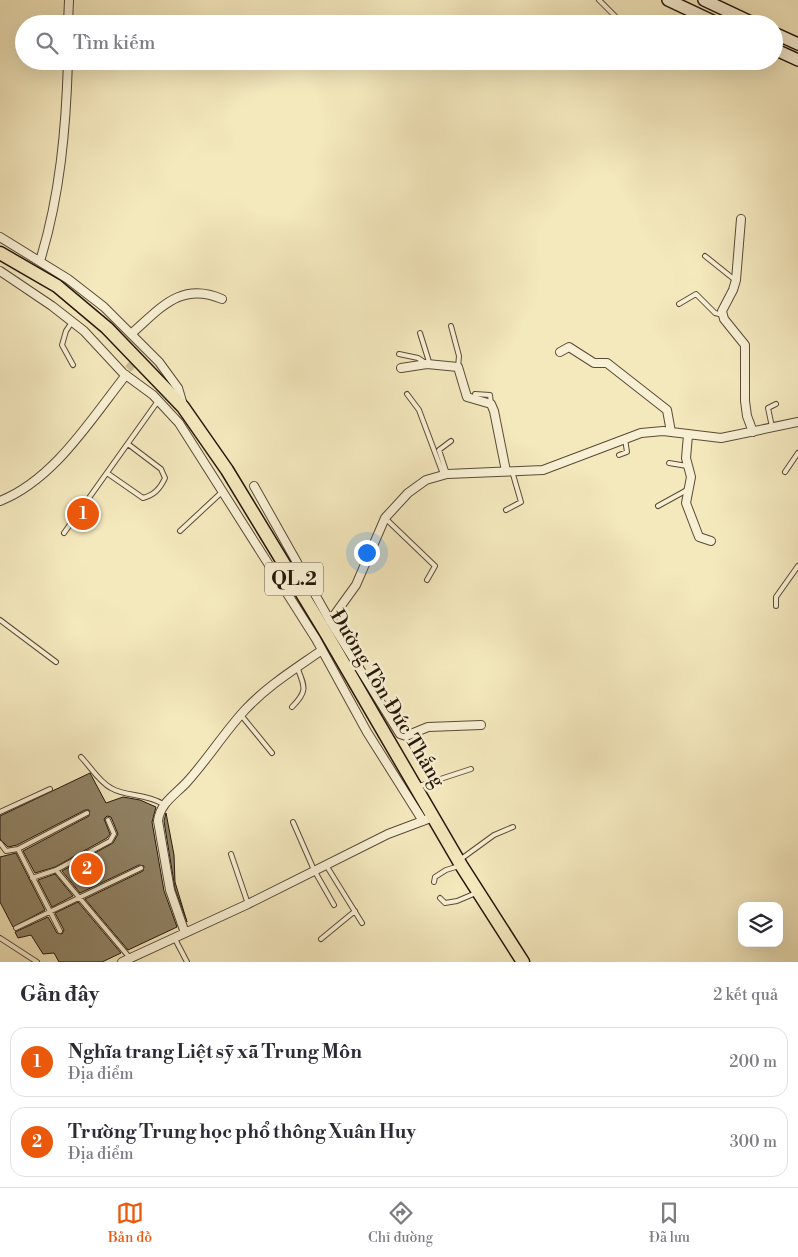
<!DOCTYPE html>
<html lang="vi">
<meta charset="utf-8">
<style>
:root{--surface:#fff;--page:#f7f7f7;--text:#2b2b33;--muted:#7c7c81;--line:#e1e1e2;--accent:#ea580c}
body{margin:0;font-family:"Libre Bodoni",serif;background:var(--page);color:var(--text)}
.controls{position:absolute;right:15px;bottom:15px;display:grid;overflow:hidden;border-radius:10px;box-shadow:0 5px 20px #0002}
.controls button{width:45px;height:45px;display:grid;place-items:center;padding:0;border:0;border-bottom:1px solid var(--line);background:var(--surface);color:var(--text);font:25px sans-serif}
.you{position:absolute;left:366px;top:552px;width:18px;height:18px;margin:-12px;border:4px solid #fff;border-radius:50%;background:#1a73e8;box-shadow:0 0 0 8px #1a73e833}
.badge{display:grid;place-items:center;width:32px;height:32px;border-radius:50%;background:var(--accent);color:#fff;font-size:16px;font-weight:700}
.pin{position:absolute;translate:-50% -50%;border:2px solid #fff;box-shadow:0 1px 5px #0006}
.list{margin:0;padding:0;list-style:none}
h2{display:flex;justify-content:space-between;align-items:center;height:65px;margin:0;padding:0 20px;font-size:21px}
h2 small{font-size:16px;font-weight:400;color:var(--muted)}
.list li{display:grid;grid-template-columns:32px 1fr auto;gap:15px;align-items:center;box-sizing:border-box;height:70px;margin:0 10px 10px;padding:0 10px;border:1px solid var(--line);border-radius:15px}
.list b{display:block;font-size:19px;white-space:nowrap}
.list p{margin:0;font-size:16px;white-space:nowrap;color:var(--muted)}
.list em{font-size:16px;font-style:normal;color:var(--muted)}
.icon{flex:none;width:28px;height:28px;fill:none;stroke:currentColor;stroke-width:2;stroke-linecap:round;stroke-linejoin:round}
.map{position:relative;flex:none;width:798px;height:962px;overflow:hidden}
.search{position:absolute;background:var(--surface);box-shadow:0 5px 20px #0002;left:15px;right:15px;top:15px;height:55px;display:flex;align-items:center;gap:12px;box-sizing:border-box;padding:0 18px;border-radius:28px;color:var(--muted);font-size:19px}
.sheet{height:225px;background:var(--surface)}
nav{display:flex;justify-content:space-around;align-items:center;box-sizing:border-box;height:70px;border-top:1px solid var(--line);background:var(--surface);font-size:14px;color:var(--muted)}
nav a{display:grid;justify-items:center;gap:2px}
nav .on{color:var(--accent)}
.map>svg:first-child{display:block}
.building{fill:#918467;stroke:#26170a}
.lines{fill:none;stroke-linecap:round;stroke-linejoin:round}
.minor-tunnel{stroke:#cbbe99;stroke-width:8;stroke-dasharray:8 4;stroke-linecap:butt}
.service-casing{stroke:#5a4b37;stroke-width:6}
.minor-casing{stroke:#5a4b37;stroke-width:10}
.secondary-casing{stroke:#26170a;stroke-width:14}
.trunk-casing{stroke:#26170a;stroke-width:15}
.service{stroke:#f8f0d4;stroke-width:4}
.minor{stroke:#f8f0d4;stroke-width:8}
.secondary{stroke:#f8f0d4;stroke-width:11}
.trunk{stroke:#f4e8bd;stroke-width:12}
.labels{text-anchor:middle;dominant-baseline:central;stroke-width:5;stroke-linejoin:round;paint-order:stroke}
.shield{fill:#f8f0d4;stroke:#655847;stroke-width:1}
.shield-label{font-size:19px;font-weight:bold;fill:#26170a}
.street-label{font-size:20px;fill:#26170a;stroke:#f8f0d4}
</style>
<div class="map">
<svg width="798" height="962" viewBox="0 0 798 962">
<rect width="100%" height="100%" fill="#f4e8bd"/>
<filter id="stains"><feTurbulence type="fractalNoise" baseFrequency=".004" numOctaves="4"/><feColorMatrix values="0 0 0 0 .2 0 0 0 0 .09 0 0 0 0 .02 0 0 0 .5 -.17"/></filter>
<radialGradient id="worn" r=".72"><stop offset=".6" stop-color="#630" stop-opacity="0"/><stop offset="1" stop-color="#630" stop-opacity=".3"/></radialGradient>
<path class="building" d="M90,773l16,30 17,-6 17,3 16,7 -4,15 12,69 13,36 -49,23 -43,-51 58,-28 1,-5 -5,-1 -59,28 -18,-22 51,-28 5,-9 -7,-17 -4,-1 -3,3 6,15 -3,4 -52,29 -20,6 -12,-22 66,-35v-6h-4l-68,35 -9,2 -8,-8v-23z
M166,813l8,42 1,27 12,40 -12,-33 -11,-68z
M16,853l29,57 -32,17 -13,-25v-45z
M55,874l18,22 -21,11 -14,-27z
M78,902l43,51 -19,9h-43l-5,-9 -11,1 -12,-19 -13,3 -3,-6 33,-15 9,16 5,1 2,-4 -9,-17z"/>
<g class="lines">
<path class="minor-tunnel" d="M128,369l14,-15"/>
<g class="service-casing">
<path id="service" d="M599,0l16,16
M705,256l30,24
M679,304l17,-10 19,19 8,2
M72,322l-6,9 -4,14 11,20
M451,326l8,30 -1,11
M420,333l10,32
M399,354l19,4 9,6
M407,394l12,16 24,64
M475,394l15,1 1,9
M772,427l-4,-19 8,-4
M619,455l8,-3 -2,-13
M669,463l18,3
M785,472l13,-19
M107,473l36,25c11,-3 17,-9 22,-20l-4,-9 -33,-25
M447,474l-8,-24 12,-9
M658,506l29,-16
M506,510l15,-8 -9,-31
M385,518l50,48 -8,14
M180,531l43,-40
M64,533l94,-132
M776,606v-9l22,-31
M0,620l56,42
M292,707c16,-16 13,-20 5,-40
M241,715l31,38
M81,757c9,9 18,25 30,31 15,9 34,5 52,16
M419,786l52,-17
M0,812l50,-23
M108,820l6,14 -4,7 -54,29 74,88
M293,822l21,48 20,35
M0,843l6,8 12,-2
M231,854l17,50
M461,859l33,-24 19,-8
M326,865l36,58
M32,878l24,-8
M434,882l1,-5 11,-7 13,-4
M440,898l5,5 12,-2 19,-8
M16,928l125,-60
M60,931l-42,-82 69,-36
M0,938l37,24
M175,939l12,23
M321,939l34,-28"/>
</g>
<g class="minor-casing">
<path id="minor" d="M68,24l1,-24
M741,219l-5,61 -3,10 -11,21 2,8 21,26v56l2,15 6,16
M0,237l68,42 36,28 55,55 19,26 5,17
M40,261c20,-65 26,-132 28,-200
M0,271l52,35 32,25 39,42 30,22 26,28 137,216 51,93 56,89
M131,334c29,-25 49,-53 91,-35
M560,352l9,-5 25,16h13l60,47 4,22
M401,368l26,-4 31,3 9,30 24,7 3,7 12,60
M688,435l-2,23 5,19 -5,26 13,34 12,4
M254,486l76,135 70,113 6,2 22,-9 53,-2
M0,501c54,-21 91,-82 126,-126
M330,621l26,-36 29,-67 23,-25 18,-13 21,-6 96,-4 98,-37 22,-2 58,7 77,-16
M185,933l-15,-43 -12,-69c2,-18 17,-26 29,-39 20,-22 37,-49 57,-71 23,-25 51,-42 78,-61
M122,962l126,-58 140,-70 40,-15"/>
</g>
<g class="secondary-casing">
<path id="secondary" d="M668,0l51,24
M704,0l51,24
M774,33l24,11
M774,49l24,11"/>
</g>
<g class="trunk-casing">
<path id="trunk" d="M0,253l57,33 50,42 76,79 44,63 99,163 135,232 62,97"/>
</g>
<use href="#service" class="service"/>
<use href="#minor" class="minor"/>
<use href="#secondary" class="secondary"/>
<use href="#trunk" class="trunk"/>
</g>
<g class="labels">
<rect class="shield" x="265" y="562.5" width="58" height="33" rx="4"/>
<g class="shield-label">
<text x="294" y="579">QL.2</text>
</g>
<g class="street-label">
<text transform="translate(387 699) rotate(59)">Đường Tôn Đức Thắng</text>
</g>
</g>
<rect width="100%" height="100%" filter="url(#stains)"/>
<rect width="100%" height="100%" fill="url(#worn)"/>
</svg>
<div class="controls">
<button><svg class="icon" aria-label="layers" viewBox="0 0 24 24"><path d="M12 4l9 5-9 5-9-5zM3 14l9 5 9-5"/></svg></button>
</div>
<div class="you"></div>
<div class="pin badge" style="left:83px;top:514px">1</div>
<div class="pin badge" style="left:87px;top:869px">2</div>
<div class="search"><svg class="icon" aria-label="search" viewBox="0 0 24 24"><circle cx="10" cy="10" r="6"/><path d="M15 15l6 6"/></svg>Tìm kiếm</div>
</div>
<section class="sheet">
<h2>Gần đây<small>2 kết quả</small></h2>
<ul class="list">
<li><span class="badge">1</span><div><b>Nghĩa trang Liệt sỹ xã Trung Môn</b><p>Địa điểm</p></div><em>200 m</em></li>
<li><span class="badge">2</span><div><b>Trường Trung học phổ thông Xuân Huy</b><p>Địa điểm</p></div><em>300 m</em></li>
</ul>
</section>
<nav>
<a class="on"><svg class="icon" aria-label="map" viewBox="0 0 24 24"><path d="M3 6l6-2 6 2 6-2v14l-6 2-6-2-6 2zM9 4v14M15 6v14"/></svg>Bản đồ</a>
<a><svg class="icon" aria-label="directions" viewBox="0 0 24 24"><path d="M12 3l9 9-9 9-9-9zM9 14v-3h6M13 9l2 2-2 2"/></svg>Chỉ đường</a>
<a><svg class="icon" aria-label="saved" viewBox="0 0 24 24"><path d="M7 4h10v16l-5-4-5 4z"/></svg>Đã lưu</a>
</nav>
